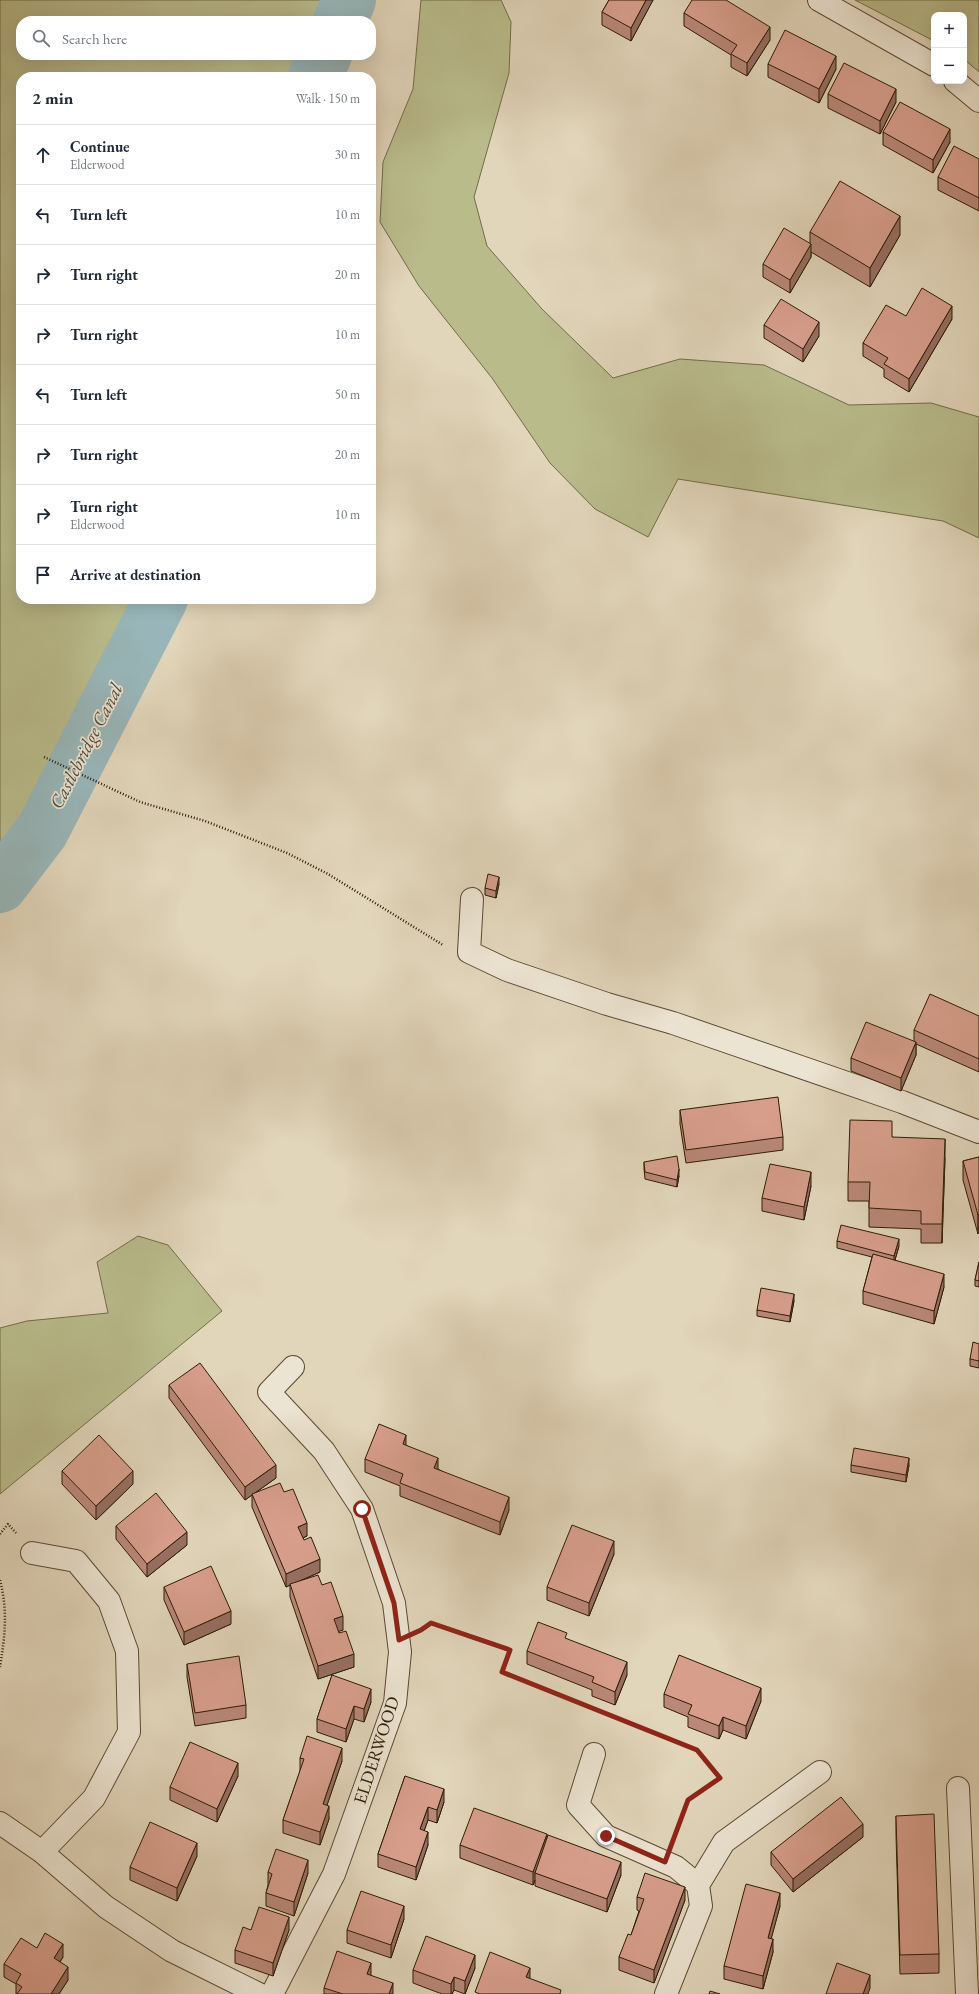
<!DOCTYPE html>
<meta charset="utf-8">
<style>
:root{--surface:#fff;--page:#f6f6f7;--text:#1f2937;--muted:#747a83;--line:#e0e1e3}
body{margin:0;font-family:"EB Garamond",serif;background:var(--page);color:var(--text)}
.controls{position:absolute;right:12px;top:12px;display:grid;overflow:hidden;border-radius:8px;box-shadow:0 4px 16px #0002}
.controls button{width:36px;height:36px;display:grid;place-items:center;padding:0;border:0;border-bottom:1px solid var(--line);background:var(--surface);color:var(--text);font:20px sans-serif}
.stop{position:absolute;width:12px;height:12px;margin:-9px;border:3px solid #8f2418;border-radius:50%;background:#fff}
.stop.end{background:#8f2418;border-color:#fff;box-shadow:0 1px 4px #0008}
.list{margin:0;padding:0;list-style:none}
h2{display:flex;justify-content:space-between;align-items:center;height:52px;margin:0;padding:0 16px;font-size:17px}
h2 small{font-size:13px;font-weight:400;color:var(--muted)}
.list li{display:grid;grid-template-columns:26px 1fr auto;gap:12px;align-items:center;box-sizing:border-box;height:60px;padding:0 16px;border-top:1px solid var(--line)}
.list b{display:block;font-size:15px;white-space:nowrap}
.list p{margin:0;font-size:13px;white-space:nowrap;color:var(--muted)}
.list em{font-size:13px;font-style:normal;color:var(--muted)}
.icon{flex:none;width:22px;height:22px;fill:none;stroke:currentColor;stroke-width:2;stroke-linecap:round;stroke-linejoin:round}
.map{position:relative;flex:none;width:979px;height:1994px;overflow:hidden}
.search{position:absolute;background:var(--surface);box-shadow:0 4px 16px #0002;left:16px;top:16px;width:360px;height:44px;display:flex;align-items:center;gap:10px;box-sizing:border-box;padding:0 14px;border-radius:16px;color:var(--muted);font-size:15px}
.panel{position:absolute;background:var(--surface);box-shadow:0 4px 16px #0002;left:16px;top:72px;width:360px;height:532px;border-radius:16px}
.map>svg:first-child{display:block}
.green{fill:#b9bb8b;stroke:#746c49}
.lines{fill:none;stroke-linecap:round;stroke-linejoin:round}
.river{stroke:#98b6b9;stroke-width:54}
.minor-casing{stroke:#5c4a34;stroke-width:24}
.path{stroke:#2f1c07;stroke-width:2.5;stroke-dasharray:1 2;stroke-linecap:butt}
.minor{stroke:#ece4d2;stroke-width:22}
.wall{fill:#b98878;stroke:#2f1c07}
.shaded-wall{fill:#966f62;stroke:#2f1c07}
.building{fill:#d79e8c;stroke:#2f1c07}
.route{stroke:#8f2418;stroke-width:5}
.labels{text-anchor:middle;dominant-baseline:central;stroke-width:3.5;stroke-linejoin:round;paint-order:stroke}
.street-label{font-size:18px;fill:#2f1c07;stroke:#ece4d2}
.water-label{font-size:19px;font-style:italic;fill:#4e4a3c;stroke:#ece4d2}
</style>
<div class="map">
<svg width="979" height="1994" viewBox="0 0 979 1994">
<rect width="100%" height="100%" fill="#e1d5ba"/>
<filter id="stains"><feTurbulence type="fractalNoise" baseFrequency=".005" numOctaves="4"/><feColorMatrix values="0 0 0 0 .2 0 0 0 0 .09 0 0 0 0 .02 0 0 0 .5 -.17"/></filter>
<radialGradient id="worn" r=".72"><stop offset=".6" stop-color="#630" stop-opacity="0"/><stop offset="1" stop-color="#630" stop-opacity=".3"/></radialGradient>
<path class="green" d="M0,0h349l-9,21h-319v34h304l-10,22h-294v522h140l-119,232 -42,55z
M421,0h80l10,22 -2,51 -35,124 13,49 55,63 71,69 67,-19 84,6 85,40 82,-2 48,14v121l-36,-17 -265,-42 -30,58 -53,-28 -45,-46 -58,-85 -73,-92 -39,-64 3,-60 30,-73z
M855,0h124v72l-15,-13v-44h-30v26z
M138,1236l30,9 54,66 -222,183v-166l27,-7 81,-8 -11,-51z"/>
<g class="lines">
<path class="river" d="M340,21l9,-21
M315,77l10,-22
M0,886l42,-55 119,-232"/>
<g class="minor-casing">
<path id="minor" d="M819,0l115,65
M955,81l24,20
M472,899l-3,53 38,18 100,34 66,19 229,79 77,30
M32,1553l44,8 33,40 18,50 2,81 -35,66 -52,54
M594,1754l-16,51 28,31 70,31 22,18 3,21 -35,88
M958,1788l9,206
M0,1823l42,29 64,55 66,44 87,43
M698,1885l26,-43 96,-70
M272,1994l62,-120 61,-171 5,-51 -6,-49 -32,-94 -38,-58 -55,-59 24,-25"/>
</g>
<path class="path" d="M44,757l96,45 65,19 82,32 41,21 115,71
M0,1534l8,-10 8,9
M0,1580c8,32 5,56 0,87
M424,1628l7,-5 79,27 -8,22 195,78 23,28 -32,22 -14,37"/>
<use href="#minor" class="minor"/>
</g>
<path class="wall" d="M609,0h44l-22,41 -29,-16v-13z
M684,13l86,27 -23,36 -16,-9v-12l-47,-29z
M768,64l68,5 -17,34 -51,-26z
M828,94l68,8 -16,32 -52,-26z
M883,132l67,10 -17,31 -50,-28z
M979,159v52l-41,-21v-13z
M810,232l90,3 -30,52 -59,-35v5l-21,36 -27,-16v-13l47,-21z
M906,316l46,3 -43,73 -25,-15v-8l-21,-13v-13z
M764,325l55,11 -16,26 -39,-24z
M499,884l-3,14 -11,-3v-7z
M979,1016v56l-63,-28v11l-15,36 -50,-20v-13l63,-16v-12z
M680,1110l103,27v13l-97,13 -6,-39z
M892,1137l53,21 -3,85h-21v-14l-52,-2v-26h-21v-19z
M979,1157l-1,77 -15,-54v-19z
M644,1162l35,14 -2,11 -32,-8 -1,-10z
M811,1186l-7,34 -42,-9v-13z
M837,1241l62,5 -4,14 49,27 -10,37 -71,-20v-13l9,-34 -35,-9z
M979,1262v25l-4,-1v-6z
M794,1301l-4,21 -33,-6v-6z
M979,1344v24l-9,-2v-7z
M169,1385l107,93 -21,15 29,-1 23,44 -4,2 17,34 -20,9 22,4 21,45 -5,1 16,36 -36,12 -28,-82v-12l-4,2 -34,-80v-12l-7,5 -76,-102z
M406,1445l32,24 71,41 -9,25 -100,-39v-10l-35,-14v-13z
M851,1465h58l-3,17 -55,-10z
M62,1471l71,13 -37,36 -34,-36z
M116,1526l71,19 -40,32 -31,-38z
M614,1554l-25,62 -42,-16v-13z
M164,1587l67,37 -47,21 -20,-45z
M567,1639l60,36 -12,30 -23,-9v-6l-65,-26v-13z
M187,1664l59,41v13l-51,8 -8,-49z
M332,1675l39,27 -7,20 -10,-3 -8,23 -29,-10v-13z
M664,1694l97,7 -15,38 -23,-9 -4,9 -31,-12v-10l-24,-10z
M300,1758l42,3 -15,44 2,14 -9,26 -37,-12v-13l17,-49z
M238,1776l-21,46 -47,-22v-13z
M405,1776l39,26 -7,21 -9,-3 -4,11 4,14 -12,35 -38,-13v-13z
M896,1816l43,138v19l-39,1 -4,-139z
M863,1837l-70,55 -22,-27v-13z
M547,1840l74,35 -14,37 -72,-26v-6l-2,5 -73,-27v-13z
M197,1856l-20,45 -47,-21v-13z
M268,1872l40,1 -14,43 -28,-10v-13l2,-8z
M637,1897l48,3 -31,83 -35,-13v-13l12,-22 8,-24 -2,-1z
M780,1906l-9,32 2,14 -10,37 -39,-10v-13z
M404,1919l-13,39 -44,-15v-13z
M251,1930h38l-16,46 -38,-13v-13z
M37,1948l26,9 -3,5 8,18 -9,14h-43v-10l-12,-7v-13z
M475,1968l-10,26 -11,-4 -2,4h-10l-29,-11v-13z
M371,1975l22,19h-69v-6z"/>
<path class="shaded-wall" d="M646,0h7l-22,41v-13z
M770,27v13l-23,36v-13z
M836,56v13l-17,34v-14z
M896,89v13l-16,32v-13z
M950,129v13l-17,31v-13z
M900,216v19l-30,52v-19z
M811,244v13l-21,36v-13z
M952,306v13l-43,73v-13z
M819,322v14l-16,26v-13z
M499,877v7l-3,14v-7z
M916,1042v13l-15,36v-13z
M945,1139v19l-3,85v-19z
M679,1169v7l-2,11v-7z
M811,1172v14l-7,34v-13z
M979,1214v19l-1,1v-19z
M899,1239v7l-5,17v-7z
M944,1274v13l-10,37v-13z
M794,1294v7l-4,21v-6z
M406,1435v13l-3,-4z
M438,1458v13l-4,-3z
M909,1458v7l-3,17v-7z
M276,1465v13l-31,22v-13z
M133,1471v13l-37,36v-14z
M509,1497v13l-9,25v-13z
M307,1523v13l-9,4v-13z
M187,1532v13l-40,32v-13z
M614,1541v13l-25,62v-13z
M320,1559v13l-34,15v-13z
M231,1611v13l-47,21v-13z
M343,1616v14l-9,3v-14z
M354,1654v13l-36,12v-13z
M627,1662v13l-12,30v-13z
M761,1688v13l-15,38v-13z
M371,1689v13l-7,20v-13z
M354,1706v13l-8,23v-13z
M723,1717v13l-4,9v-13z
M342,1748v13l-19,56v-13z
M238,1763v13l-21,46v-13z
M444,1789v13l-7,21v-13z
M329,1806v13l-9,26v-13z
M428,1807v13l-8,22v-13z
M863,1824v13l-70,55v-13z
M428,1832v13l-12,35v-13z
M547,1834v13l-12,26v7l-2,5v-13z
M197,1843v13l-20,45v-13z
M308,1860v13l-14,43v-14z
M621,1862v13l-14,37v-13z
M685,1887v13l-31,83v-13z
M780,1893v13l-12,45v-13z
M404,1906v13l-13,39v-13z
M289,1917v13l-16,46v-13z
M773,1939v13l-10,37v-13z
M63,1944v13l-9,14v-13z
M475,1955v13l-10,26v-13z
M371,1963v13l-4,-2z
M68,1967v13l-9,14h-8z
M530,1968v13l-4,-4z
M870,1975v13l-2,6h-5z
M454,1977v13l-2,4h-1v-10z
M393,1983v11h-4z"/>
<path class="building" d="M609,0h37l-15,28 -29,-16z
M692,0h34l44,27 -23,36 -16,-9 6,-9 -53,-32z
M785,30l51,26 -17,33 -51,-25z
M844,63l52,26 -16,32 -52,-27z
M900,102l50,27 -17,31 -50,-28z
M954,146l25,13v39l-41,-21z
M840,181l60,35 -30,52 -60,-36z
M784,228l27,16 -21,36 -27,-16z
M922,288l30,18 -43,73 -25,-15 4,-6 -25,-15 23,-38 20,11z
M781,299l38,23 -16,27 -39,-24z
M488,874l11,3 -3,14 -11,-3z
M930,994l49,22v43l-65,-29z
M866,1022l50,20 -15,36 -50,-20z
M778,1097l5,40 -97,13 -6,-40z
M850,1120l42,1v16l53,2 -3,85h-21v-13l-52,-3 1,-26h-22z
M677,1156l2,13 -2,11 -32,-8 -1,-10z
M979,1157v57l-1,1 -15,-54z
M770,1164l41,8 -7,35 -42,-9z
M841,1225l58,14 -5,17 -57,-15z
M873,1254l71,20 -10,37 -71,-20z
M979,1262v19l-4,-1z
M761,1288l33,6 -4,22 -33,-6z
M973,1342l6,2v17l-9,-2z
M200,1363l76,102 -31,22 -76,-102z
M379,1424l27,11 -3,9 35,14 -4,10 75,29 -9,25 -100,-39 3,-9 -38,-15z
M99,1435l34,36 -37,35 -34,-35z
M854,1448l55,10 -3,17 -55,-10z
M280,1483l4,9 9,-3 14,34 -9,4 6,13 7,-3 9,22 -34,15 -34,-80z
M156,1493l31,39 -40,32 -31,-38z
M572,1525l42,16 -25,62 -42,-16z
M211,1566l20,45 -47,21 -20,-45z
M318,1575l4,10 9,-3 12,34 -9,3 5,14 7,-2 8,23 -36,12 -28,-82z
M538,1622l29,11 -2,5 62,24 -12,30 -23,-10 2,-5 -67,-26z
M679,1655l82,33 -15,38 -23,-9 -4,9 -31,-12 4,-9 -28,-11z
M239,1656l7,49 -51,8 -8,-49z
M332,1675l39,14 -7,20 -10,-3 -8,23 -29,-10z
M307,1736l35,12 -19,56 6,2 -9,26 -37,-12 21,-61 -4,-1z
M190,1742l48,21 -21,46 -47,-22z
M405,1776l39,13 -7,21 -9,-3 -8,22 8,3 -12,35 -38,-13z
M841,1797l22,27 -70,55 -22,-27z
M474,1808l73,26 -14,38 -73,-27z
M934,1814l5,140 -39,1 -4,-139z
M150,1822l47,21 -20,45 -47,-21z
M548,1835l73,27 -14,37 -72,-26z
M276,1849l32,11 -14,42 -28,-9 6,-19 -4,-2z
M645,1873l40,14 -31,83 -35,-13 9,-23 3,1 13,-36 -7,-2z
M746,1884l34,9 -12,45 5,1 -10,37 -39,-10z
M361,1891l43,15 -13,39 -44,-15z
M259,1907l30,10 -16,46 -38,-13 8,-23 8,3z
M45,1933l18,11 -9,14 14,9 -17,27h-34l5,-7 -6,-4 5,-9 -17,-10 17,-26 16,10z
M426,1936l49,19 -10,26 -11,-4 -3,7 -38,-14z
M337,1951l34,12 -4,11 26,9 -4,11h-46l-19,-6z
M490,1952l40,16 -4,9 35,13 -1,4h-80l-5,-2z
M837,1963l33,12 -7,19h-37z
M710,1991l10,3h-11z"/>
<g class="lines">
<path class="route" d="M362,1509l32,94 5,37 22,-10 10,-7 79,27 -8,22 195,78 23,28 -32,22 -23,62 -59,-26"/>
</g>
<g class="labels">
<g class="street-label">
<text transform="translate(376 1750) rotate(-72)">ELDERWOOD</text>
</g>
<g class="water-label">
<text transform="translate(86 746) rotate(-63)">Castlebridge Canal</text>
</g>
</g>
<rect width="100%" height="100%" filter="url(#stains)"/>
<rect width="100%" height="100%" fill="url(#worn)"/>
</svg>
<div class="controls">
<button>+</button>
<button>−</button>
</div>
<div class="stop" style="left:362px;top:1509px"></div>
<div class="stop end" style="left:606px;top:1836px"></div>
<div class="search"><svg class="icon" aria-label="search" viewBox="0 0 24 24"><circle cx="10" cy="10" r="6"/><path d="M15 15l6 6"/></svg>Search here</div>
<section class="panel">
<h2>2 min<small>Walk · 150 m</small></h2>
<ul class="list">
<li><svg class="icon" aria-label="ahead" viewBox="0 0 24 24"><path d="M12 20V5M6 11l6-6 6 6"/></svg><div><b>Continue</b><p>Elderwood</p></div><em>30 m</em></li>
<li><svg class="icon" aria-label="left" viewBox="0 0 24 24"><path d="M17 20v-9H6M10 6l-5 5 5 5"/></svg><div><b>Turn left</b></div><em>10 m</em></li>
<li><svg class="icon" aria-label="right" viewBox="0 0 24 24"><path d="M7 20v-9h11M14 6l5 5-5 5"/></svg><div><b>Turn right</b></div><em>20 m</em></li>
<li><svg class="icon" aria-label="right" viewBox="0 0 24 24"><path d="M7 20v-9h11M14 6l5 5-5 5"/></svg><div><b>Turn right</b></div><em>10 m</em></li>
<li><svg class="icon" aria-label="left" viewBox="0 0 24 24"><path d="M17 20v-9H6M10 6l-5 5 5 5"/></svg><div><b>Turn left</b></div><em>50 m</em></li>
<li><svg class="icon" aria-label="right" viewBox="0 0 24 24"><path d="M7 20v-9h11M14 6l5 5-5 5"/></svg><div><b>Turn right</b></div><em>20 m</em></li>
<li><svg class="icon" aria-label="right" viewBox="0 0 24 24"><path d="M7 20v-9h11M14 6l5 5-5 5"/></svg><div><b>Turn right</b><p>Elderwood</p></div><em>10 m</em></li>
<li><svg class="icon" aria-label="arrive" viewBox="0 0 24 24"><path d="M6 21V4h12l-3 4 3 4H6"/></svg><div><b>Arrive at destination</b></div></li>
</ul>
</section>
</div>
